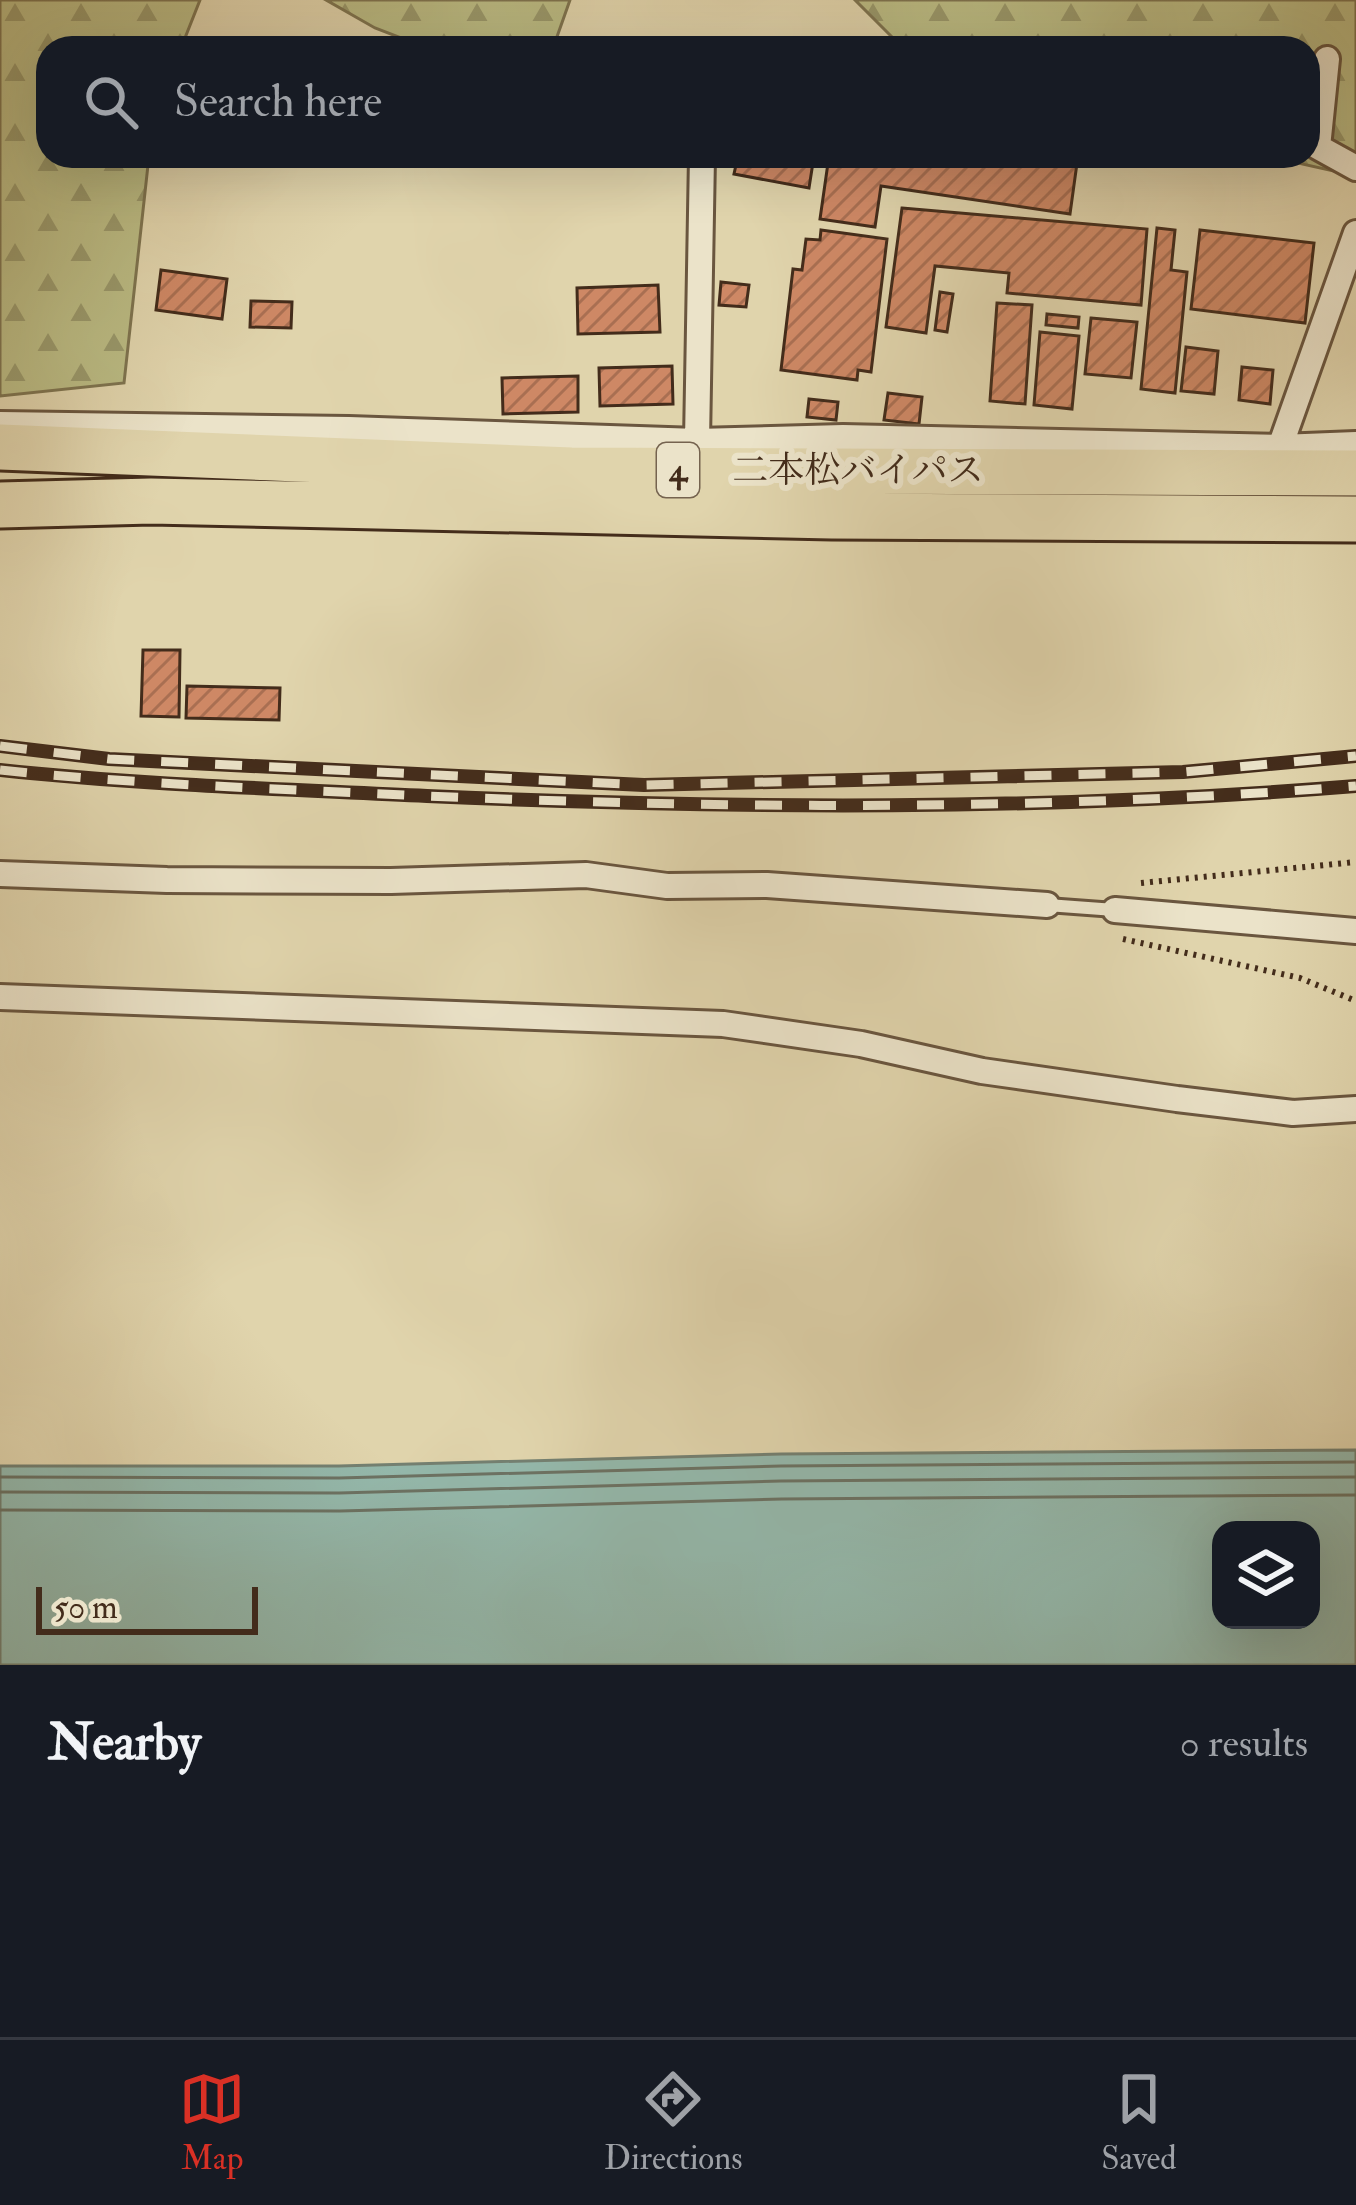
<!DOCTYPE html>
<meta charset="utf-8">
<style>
:root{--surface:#171b24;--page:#20242c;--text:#f1f3f6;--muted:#9ea1a6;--line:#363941;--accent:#d93025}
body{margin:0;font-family:"IM FELL Double Pica","Noto Serif JP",serif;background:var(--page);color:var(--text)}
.controls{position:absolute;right:36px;bottom:36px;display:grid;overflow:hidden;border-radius:24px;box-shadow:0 12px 48px #0002}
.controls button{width:108px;height:108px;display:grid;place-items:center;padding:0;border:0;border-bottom:3px solid var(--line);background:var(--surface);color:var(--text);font:60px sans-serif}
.scale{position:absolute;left:36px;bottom:30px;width:222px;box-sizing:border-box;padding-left:12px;border:6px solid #432c1b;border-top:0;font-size:33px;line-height:42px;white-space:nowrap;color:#432c1b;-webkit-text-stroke:9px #ebe3c9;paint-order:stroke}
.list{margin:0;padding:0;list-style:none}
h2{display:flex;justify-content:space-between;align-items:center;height:156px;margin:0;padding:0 48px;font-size:51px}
h2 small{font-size:39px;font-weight:400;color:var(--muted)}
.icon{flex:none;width:66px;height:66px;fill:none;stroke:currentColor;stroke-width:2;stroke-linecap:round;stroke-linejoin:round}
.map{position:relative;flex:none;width:1356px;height:1665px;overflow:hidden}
.search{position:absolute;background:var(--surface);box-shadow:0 12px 48px #0002;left:36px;right:36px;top:36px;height:132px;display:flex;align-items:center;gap:30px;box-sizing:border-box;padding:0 42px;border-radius:36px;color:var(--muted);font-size:45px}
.sheet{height:372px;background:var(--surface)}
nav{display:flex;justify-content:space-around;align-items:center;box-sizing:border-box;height:168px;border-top:3px solid var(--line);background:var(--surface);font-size:33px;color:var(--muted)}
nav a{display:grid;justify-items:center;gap:6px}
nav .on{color:var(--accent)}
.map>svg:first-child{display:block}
.forest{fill:url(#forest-firs);stroke:#7e7450;stroke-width:3}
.water{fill:#94b8ab;stroke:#748071;stroke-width:3;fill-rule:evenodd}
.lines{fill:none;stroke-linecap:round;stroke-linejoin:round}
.shore{stroke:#6c7263;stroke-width:3}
.building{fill:url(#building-hatch);stroke:#432c1b;stroke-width:3}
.lane-casing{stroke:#6a563f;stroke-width:18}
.street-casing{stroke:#6a563f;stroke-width:30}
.highway-casing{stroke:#432c1b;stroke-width:51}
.path{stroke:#432c1b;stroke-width:6;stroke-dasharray:3 6;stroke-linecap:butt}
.lane{stroke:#ebe3c9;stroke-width:12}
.street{stroke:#ebe3c9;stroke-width:24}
.highway{stroke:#e0d4ac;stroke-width:45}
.rail-casing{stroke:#432c1b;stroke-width:14}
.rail{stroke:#ebe3c9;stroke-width:9;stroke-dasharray:27;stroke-linecap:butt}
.labels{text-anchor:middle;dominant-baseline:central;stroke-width:12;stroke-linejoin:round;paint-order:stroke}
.shield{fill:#ebe3c9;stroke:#75634f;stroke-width:3}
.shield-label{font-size:33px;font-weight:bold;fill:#432c1b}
.street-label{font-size:36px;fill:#432c1b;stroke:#ebe3c9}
</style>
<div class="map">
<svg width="1356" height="1665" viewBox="0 0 1356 1665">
<defs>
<pattern id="forest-firs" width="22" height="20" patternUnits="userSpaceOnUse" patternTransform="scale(3)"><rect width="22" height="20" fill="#babb84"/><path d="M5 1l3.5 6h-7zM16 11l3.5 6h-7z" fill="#99986b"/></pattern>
<pattern id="building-hatch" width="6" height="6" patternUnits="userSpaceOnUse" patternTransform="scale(3)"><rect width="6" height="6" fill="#ce8865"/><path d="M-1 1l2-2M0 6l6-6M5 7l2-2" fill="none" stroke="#a96f52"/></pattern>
</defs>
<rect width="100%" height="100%" fill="#e0d4ac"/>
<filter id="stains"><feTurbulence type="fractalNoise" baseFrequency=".00167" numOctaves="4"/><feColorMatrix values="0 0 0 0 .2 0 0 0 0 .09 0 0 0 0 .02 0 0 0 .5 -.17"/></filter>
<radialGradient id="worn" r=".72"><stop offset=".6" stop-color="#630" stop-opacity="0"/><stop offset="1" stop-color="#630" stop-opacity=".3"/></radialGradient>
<path class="forest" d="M0,0h200l-19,48h-133v108h101l-25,227 -124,13z
M326,0h244l-17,48h-126l-52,-20z
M855,0h501v176l-89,-20h41v-108h-405z"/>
<path class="water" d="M1356,1450v215h-1356v-199h339l442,-12zM1221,1530h90v90h-90z"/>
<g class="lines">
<path class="shore" d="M0,1477l339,1 442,-12 575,-4
M0,1492l339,1 442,-12 575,-4
M0,1510l340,1 442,-12 574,-4"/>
</g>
<path class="building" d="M738,156h76l-5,32 -75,-14z
M829,156h249l-8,58 -189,-28 -6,41 -55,-8z
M902,208l245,21 -6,76 -134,-12 2,-20 -74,-7 -9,67 -40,-6z
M1157,228l18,2 -4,40 16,2 -12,121 -34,-4z
M821,230l66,9 -16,133 -13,-2 -1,10 -76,-10 12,-101 9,1 4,-31 14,1z
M1200,230l114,13 -9,80 -114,-14z
M161,270l66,9 -5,40 -66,-9z
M721,282l28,3 -3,22 -27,-2z
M658,285l2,47 -82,2 -1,-46z
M940,292l13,2 -6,38 -12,-2z
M251,301l41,1 -1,26 -41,-1z
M997,303l35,2 -7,99 -35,-3z
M1047,314l32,3 -1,11 -32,-3z
M1091,318l46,4 -6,56 -46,-4z
M1040,332l39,4 -7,73 -38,-4z
M1186,347l32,4 -4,43 -33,-3z
M672,366l1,38 -73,2 -1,-38z
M1242,367l31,3 -3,34 -31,-4z
M578,376v36l-75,2 -1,-36z
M888,393l34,4 -3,27 -35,-4z
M809,399l29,3 -2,18 -29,-3z
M143,650h37l-1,67 -38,-1z
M187,686l93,2 -1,32 -93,-2z"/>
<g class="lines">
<g class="lane-casing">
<path id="lane" d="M1047,905l68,5"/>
</g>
<g class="street-casing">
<path id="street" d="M1327,59l-9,88 38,21
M0,424l349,5 348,12 146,-4 437,10 76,-3
M697,441l5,-285
M1280,447l76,-214
M0,874l167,6 224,1 195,-6 81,11 100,-1 280,20
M1115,910l241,21
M0,997l723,27 138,20 121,27 195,28 116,14 63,-4"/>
</g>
<g class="highway-casing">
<path id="highway" d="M0,447l571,23 785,3
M0,505l151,-4 681,15 524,3"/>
</g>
<path class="path" d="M1141,883l215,-21
M1123,939l177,39 56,23"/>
<use href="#lane" class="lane"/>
<use href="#street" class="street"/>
<use href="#highway" class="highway"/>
<g class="rail-casing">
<path id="rail" d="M0,746l109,13 535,26 539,-13 173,-16
M0,770c142,15 285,19 427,26 309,13 621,15 929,-10"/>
</g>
<use href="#rail" class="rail"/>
</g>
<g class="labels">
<rect class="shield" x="657" y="443" width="42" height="54" rx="9"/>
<g class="shield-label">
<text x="678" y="470">4</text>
</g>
<g class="street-label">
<text x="858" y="470">二本松バイパス</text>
</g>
</g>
<rect width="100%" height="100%" filter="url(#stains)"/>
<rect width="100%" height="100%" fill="url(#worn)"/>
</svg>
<div class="controls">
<button><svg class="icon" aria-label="layers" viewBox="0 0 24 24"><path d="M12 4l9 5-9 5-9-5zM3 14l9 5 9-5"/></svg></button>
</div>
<div class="scale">50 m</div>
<div class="search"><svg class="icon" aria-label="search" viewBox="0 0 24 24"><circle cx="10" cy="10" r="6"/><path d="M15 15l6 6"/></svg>Search here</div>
</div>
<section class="sheet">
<h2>Nearby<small>0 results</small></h2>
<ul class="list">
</ul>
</section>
<nav>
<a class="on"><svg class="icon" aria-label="map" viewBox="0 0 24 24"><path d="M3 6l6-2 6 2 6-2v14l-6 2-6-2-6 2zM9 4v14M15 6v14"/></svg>Map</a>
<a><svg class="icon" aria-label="directions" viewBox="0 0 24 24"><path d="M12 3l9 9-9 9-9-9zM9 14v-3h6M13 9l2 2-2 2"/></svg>Directions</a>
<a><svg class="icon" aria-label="saved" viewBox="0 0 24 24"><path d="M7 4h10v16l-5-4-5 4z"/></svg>Saved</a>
</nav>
